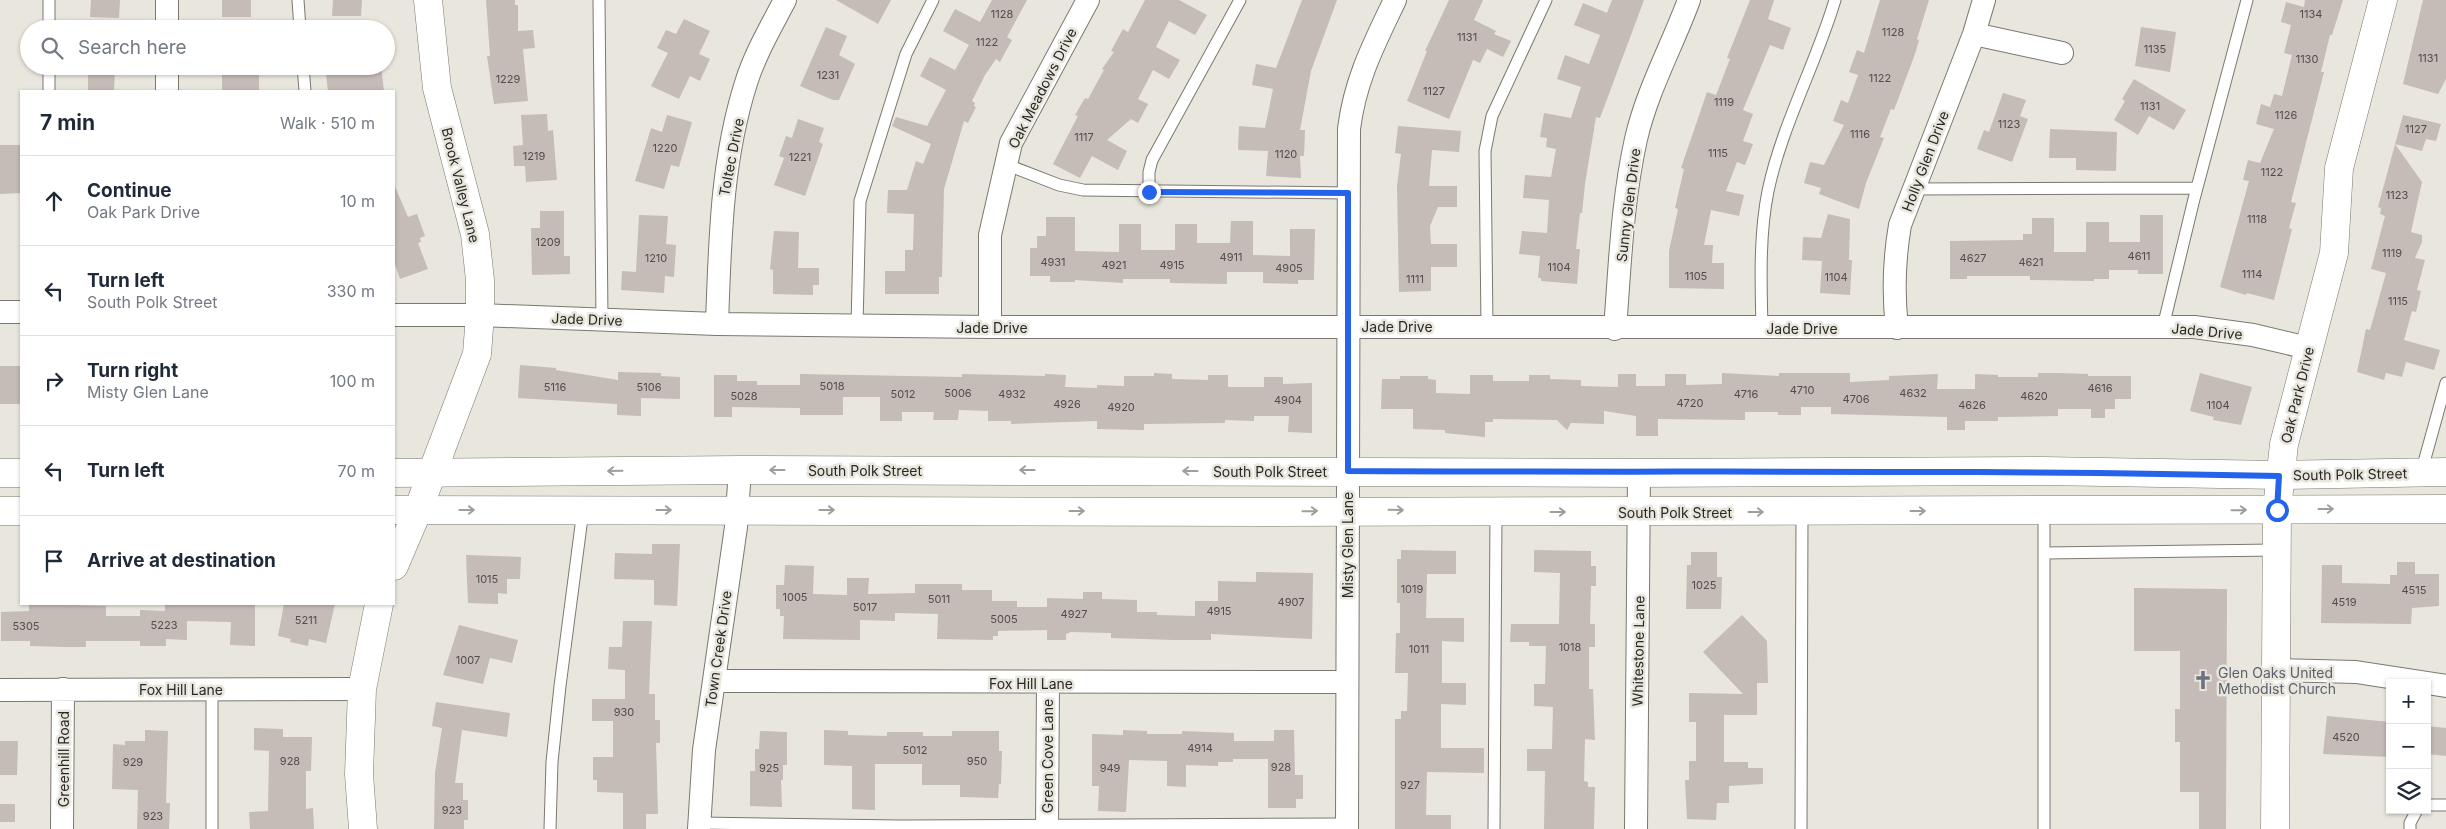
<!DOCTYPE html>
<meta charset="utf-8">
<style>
:root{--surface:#fff;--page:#f6f6f7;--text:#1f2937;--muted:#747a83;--line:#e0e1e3}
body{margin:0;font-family:Inter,sans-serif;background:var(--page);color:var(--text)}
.controls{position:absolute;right:15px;bottom:15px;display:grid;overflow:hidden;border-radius:0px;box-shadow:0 1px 4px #0004}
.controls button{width:45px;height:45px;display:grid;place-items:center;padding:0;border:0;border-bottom:1px solid var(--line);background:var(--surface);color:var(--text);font:25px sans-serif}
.stop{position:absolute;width:15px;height:15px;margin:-11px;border:4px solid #2563eb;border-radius:50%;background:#fff}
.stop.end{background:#2563eb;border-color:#fff;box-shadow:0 1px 5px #0008}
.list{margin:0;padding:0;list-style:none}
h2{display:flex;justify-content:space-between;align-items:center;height:65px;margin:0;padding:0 20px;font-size:21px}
h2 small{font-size:16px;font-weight:400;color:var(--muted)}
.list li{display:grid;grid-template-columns:32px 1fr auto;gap:15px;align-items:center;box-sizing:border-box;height:90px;padding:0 20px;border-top:1px solid var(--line)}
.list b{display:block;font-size:19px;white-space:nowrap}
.list p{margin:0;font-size:16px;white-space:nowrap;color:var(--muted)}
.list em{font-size:16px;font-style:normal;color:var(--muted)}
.icon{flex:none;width:28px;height:28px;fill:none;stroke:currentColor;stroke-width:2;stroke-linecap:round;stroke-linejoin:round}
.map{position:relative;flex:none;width:2446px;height:829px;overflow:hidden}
.search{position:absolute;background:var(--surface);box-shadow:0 1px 4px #0004;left:20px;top:20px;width:375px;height:55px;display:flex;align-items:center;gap:12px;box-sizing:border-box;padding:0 18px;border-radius:28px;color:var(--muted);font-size:19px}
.panel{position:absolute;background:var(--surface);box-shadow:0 1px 4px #0004;left:20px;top:90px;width:375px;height:515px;border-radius:0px}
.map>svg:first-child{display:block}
.building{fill:#c5bbb7}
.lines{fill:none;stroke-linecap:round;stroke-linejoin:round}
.service-casing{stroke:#7b7870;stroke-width:13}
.minor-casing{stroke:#7b7870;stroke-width:24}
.tertiary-casing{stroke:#7b7870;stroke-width:29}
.secondary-casing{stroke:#7b7870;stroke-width:29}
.service{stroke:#fff;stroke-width:11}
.minor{stroke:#fff;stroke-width:22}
.tertiary{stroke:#fff;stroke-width:28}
.secondary{stroke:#fff;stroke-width:28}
.oneway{stroke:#9f9e9d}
.route{stroke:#2563eb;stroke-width:6}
.labels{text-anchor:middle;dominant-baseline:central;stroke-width:5;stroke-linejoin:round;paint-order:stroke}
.number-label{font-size:11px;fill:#504d4a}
.street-label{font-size:14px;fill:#292825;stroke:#e9e6dd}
.worship-label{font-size:14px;fill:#5b616d;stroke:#e9e6dd;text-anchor:start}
</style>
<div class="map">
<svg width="2446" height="829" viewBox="0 0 2446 829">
<rect width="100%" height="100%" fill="#e9e6dd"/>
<path class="building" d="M91,0h29l-1,18 -29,-1z
M222,0h29v17h-29z
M333,0h29l-1,16h-29z
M486,0h29v5h3v26l15,-1 2,18 -12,1 5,52 -34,3 -7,-48h3z
M836,0h55l-13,24z
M992,0h35l-20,37 5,3 -12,22 -4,-3 -11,16 -13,26 3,2 -1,3 2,1 -8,16 -4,-2 -20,68 -2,88h-3v17h-54v-23h20v-21h8l1,-36 -27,-1 1,-23h19l9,-29 7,3 8,-20 -39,-18 4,-9 31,9 19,-36 -26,-14 10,-19 25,13 14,-25 -26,-14 12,-22 25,13z
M1145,0h34l28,15 -12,20 -26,-14 -13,26 24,13 -11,19 -16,-9 -15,29 10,5 -10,19 -7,-4 -24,21 20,11 -9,19 -26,-14 -12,22 -27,-14 25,-48 -3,-1 10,-17 3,1 16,-29 -2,-1 12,-17 -3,-1 12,-22 5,3z
M1302,0h35l-26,71 -11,59h5l-1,26h-4l1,22 -35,-2 2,-25 -30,-1 1,-24 26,2 8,-39 -21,-4 4,-21 20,4z
M1449,0h34l-9,20 22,11 -2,3 17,7 -8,16 -16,-8 -7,14 -7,-3 -24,59 -42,-18 20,-50h-2z
M1612,0h32l-44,118 -4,-1 -11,67 -3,29h-2l-4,36h4l-3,35 -36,-3v-3h-3l2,-22 -21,-2 3,-23 25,2 2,-33 -26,-2 2,-23 26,2 5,-28 -10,-2 1,-9 -7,-1 4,-24 27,5 10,-31 -24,-8 8,-24 24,9 11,-29 -26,-10 9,-22 24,10z
M1750,0h24l-6,19 23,9 -8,22 -13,-5 -27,65 10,4 -10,27 10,3 -8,21 -8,-3 -11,29 18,4 -5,21 -28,-6 -7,35h9l-1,18h12v26l-55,-1v-37l9,-42 -3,-1 9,-39 -3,-1 26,-76 9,3 14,-36 -3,-1z
M1880,0h49l-12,39 2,1 -4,14 -21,56 -3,-1 -11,28 4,1 -18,45 -7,26 -40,-15 2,-6 -17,-5 6,-21 14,3 20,-40 -11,-4 8,-21 7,3 10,-28 -9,-3 8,-22 7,3z
M2305,0h38l-11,35h-2l-9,37h3l-33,130 5,1 -7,25 3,1 -18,71 -27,-7 -1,2 -26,-8 29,-106 -6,-1 5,-20 12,3 14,-34 -18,-5 5,-20 9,3 4,-13 8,2 10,-41 -8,-2 7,-28 -10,-3 5,-20 18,5z
M2423,0h23v79l-8,15 -35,-10z
M684,19l26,12 -11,23 11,5 -10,22 -10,-5 -11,23 -28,-13 17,-33 -11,-5 9,-18 10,4z
M826,27l21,9 -8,19 16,9 -16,36h-6l-33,-14z
M2141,27l35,5 -6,40 -35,-6z
M88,66h27l-1,25h-26z
M222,66h37v25h-37z
M325,66h56l3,25h-56z
M2134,79l52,31 -12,20 -25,-14 -11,19 -24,-15 11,-19 -3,-2z
M2003,93l23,7 -6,16 8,3 -16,43 -35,-13 7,-19 5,2z
M547,114l1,17 5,-1 4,50 -31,2 -1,-16h-11l-1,-20 10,-1 -2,-30z
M667,115l25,7 -13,45 -8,-2 -7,24 -29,-8 16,-53 11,4z
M2403,115l38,9 -5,17 -10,-2 -4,12 -27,-7 27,38 -11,50 11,3v7l-7,16 10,2 -8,30 4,1 -5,21 -4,-1 -8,29 36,10 -6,20 -28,-8 -4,15 -16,-4 -2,7 -27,-8 9,-43 4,1 16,-57 -15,-4 14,-53 -5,-2 1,-6 -3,-1z
M798,119l26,9 -5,14 4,2 -18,52 -31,-11 10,-27 -5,-2 7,-20 6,2z
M1398,126l63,5 -2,21 -27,-2 -3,36h28v21h-19l-8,19 1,18h26v23h-26v24l-32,1 -2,-106 4,-32 -6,-1z
M2050,129l67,3 -1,39 -40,-1v-12h-27z
M0,145h21v48l-21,1z
M394,184l14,33 9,-3 8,22 -5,2 1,4 -3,1 10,26 -28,10 -6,-18z
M540,211h24v45h6v18l-38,1 -1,-47h9z
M1828,214l22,5 -1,41h3l-2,35 -30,-2 2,-32 -20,-1 1,-23 18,1z
M639,215l29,1 -2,28 10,1 -2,32 -9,-1 -1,17 -43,-3 1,-19 14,1z
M2140,215h23v59h-25v-4h-29v9h-15v2l-64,-1v-4h-63v3h-17v-38l73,-1v-6h9v-16h22v34h32v-30h23v20h31z
M1046,217h29v34l44,1v-28h22v26h34v-26h22v19h33l1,-22h22v34l37,1v-27h25l-1,51h-16v4l-35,-1v-11h-36v12l-57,-1v-4h-47v4l-48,-3v2h-25v-6h-20v-28h7v-12h9z
M774,231l25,1 -1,36h21v17h-6v10l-40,-1v-24l-3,-1z
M520,365l36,3v2l62,10v-8l43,1v3l19,1v22l-39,-1v18l-24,-1v-11l-99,-6z
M0,366h21v38h-21z
M1154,373l18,1v5l36,1v-5h20v12h36v-10h19v7l29,-1v50l-24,-1 1,-16h-35v5l-29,-1v3l-81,1v6l-47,-1v-8l-86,3v-3h-23v-10l-29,-1 -1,10h-25l1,-8h-32v9h-22v-24h-37v18h-43v-7l-68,-1v10h-18v-42h23v6h20v4h43v-11l162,3v-3l83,2v-2l21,1 -1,12 32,1v-3l27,1v-10h30z
M1722,373l57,3v-3h71v9l39,-2v-4l49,-2 -1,15h38v-15l23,1v2h40v-4h20l30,1v2h43v23h-16v10h-10v9h-14v-9h-33v7l-60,1v4h-33v9h-18v-13l-116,-3v-7h-30v8h-23v-3h-33v8l-87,-1v17h-22v-20l-32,-5v13l-33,-1 -4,7 -10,-10 -64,-1v3h-8v15l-40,-4v-3l-32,-1v-20h-32l1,-30h18v-3h28v3l8,1v13l34,1v-19h23v6h36v-6h21v4l31,1v6l37,1v-13h18v12h29v-12h21v11l36,-1z
M2200,373l52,14 -11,38 -28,-5 1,-3 -24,-6z
M652,544h28l-3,62 -23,-1v-25l-40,-1 1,-26 37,1z
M1401,550l55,1v23h-29l-1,44h38v24l-22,-1v42h24v22l-25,-1v44h43v25l-57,-1 -1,43h25v14h-56v-110h6v-8h6l1,-38h-13l1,-40h4v-30h-3v-44h4z
M1534,550l57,1v15h5v20h-5l-1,38h5v23h-6v42h4l2,51 -10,-1 -1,42 4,1v5h7l-1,42h-50l1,-58h-18v-22h25l1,-42 -19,-1v-22h11l1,-38h-17v-4h-19l1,-18h48l1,-51 -26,-1z
M1691,552h26v25h5l-1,32h-35l1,-44h4z
M466,555l55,2 -1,22h-13v15l-9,-1v11l-30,-1z
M2397,562h18v12h24v32l-27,2 -1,16 -90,-1 1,-58h20v18l48,1v-9h7z
M785,565l29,1 -1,28 34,1v-17h22l-1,16 47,-1v-9h47v6h30v11h25v6h30v-9l36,1v-7h19v7l35,1v12h20v3l38,1v-15h23v-20l38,1v-10l57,1 -1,66 -101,-5v6h-37l-63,-2v-5l-40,-1 -5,2v6h-19v-10l-49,1v5h-5v4l-56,-1 1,-25 -43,-1v8l-35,-1v20l-77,-1 1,-23h-4v-7h-4v-24h8z
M2134,588l93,1 -1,240h-27v-37h-19v-50h-5v-33h5v-58h-46z
M29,604l77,2v10h34v-6l25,1v-7h90v42l-25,-1 1,-23 -44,-1v19l-21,-1v7h-26v-5h-54v6h-21l-35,-1v-5h-29v-29l28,-1z
M284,604h51l-9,39 -17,-4 -1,7 -18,-4 1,-3 -13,-3z
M1742,615l25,26 1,42h-11v32h-33v47h24v6h15v16l-34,2v17h-12l-1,17 -29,-1 -2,-39h4v-19h7v-39h-7v-29l54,1 -40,-42z
M623,621h29l-3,73h6v26h5v23h-4l2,71h-12v15h-23v-36l-26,-1v-12h-4v-23h20v-36h-21v-22h33v-29l-17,-1 1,-22h13z
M459,625l59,15 -6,23 -22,-5 -7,26 -40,-9z
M436,702l74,11 -3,24 -45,-7 -7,53h8v17h5v20h-4v9h-30l1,-56 7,-45 -10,-2z
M2327,716l63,6v35l-67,-3z
M2427,726l19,2v28l-19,-2z
M254,728l29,1v8h29l-1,34h-5v38l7,-1 1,21h-64l-1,-17 19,-1 1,-60 -15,-1z
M145,730l23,1 -2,72h4l-1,26h-32l1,-39 -26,-1 1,-45 12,1v-4h20z
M824,730l24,1v4l39,1v-4h36v4h29v-5h47v20h3l-1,33h-2l-1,14 -38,-1v-12h-38v-21h-47v46l-23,-1v-43l-28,-1z
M1123,730l24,1v3h35v-3l52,2v8h40v-11h20l1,45h8v24h-7v9h-28v-49h-35v3h-15v4l-32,-1v22l-19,-1v-25l-38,-1 -3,52 -28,-1 1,-25h-7v-52l31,1z
M760,731l27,1v33h-4v15h-2l1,27 -32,-1v-35h5v-22h4z
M0,741h18l-1,34h-17z
M0,804h15v18h-15z"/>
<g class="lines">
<g class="service-casing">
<path id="service" d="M49,0v29
M298,0l2,29
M599,0l3,320
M49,66v25
M303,66l2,25
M1005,164l54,21 24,5 265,3
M1914,189l283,-1
M1149,192v-20l3,-12 88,-160
M857,326l3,-125 46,-147 27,-54
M1487,327l-2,-176 7,-35 54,-116
M2163,327l31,-128 53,-199
M1762,328c-1,-45 -3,-92 6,-137 14,-66 48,-127 67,-191
M2421,473l25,-90
M2045,553l231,-3
M212,689v140
M2427,805h19
M700,823l200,3 447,-2
M550,829l2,-67 8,-76 23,-176
M1494,829l2,-317
M1801,829l1,-317
M2044,829v-319
M2410,829v-6l7,-13"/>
</g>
<g class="minor-casing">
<path id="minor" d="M167,0v29
M1974,34l88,19
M167,66v25
M0,312h21
M394,315h86l237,9 273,3h1204l59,8 55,13
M717,324c3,-82 4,-162 29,-241 9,-29 25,-56 39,-83
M990,327v-92l21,-92 77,-143
M1897,328c-4,-35 -3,-68 3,-103l74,-191 10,-34
M1615,329c5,-64 7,-127 21,-190 11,-48 36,-93 53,-139
M2275,670l81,2 90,14
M714,681l633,1
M0,690l362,-1
M62,829l1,-140
M699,829l5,-79 32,-223 4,-57
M1047,829l1,-146
M1347,829l2,-700c6,-49 25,-85 46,-129
M1636,829l3,-356"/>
</g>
<g class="tertiary-casing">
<path id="tertiary" d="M394,566l24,-56 59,-156 3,-39v-35l-5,-46 -38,-146 -9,-88
M363,829l-4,-55 3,-85 17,-85
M2275,829l2,-320 7,-65 50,-191 5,-85 44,-168"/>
</g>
<g class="secondary-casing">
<path id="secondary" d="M0,473h21
M394,473l346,-3 899,3 404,-2 236,4 167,-3
M394,510l879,2 1173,-3
M0,511h21"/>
</g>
<use href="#service" class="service"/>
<use href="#minor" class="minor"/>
<use href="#tertiary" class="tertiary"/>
<use href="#secondary" class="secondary"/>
</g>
<defs><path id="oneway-shaft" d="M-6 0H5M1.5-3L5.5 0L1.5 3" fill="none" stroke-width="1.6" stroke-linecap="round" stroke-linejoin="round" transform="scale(1.25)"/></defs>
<g class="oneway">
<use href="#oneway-shaft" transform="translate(777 470) rotate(-180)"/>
<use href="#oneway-shaft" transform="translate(1027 470) rotate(-180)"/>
<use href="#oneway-shaft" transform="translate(615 471) rotate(179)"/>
<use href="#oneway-shaft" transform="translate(1190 471) rotate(-180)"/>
<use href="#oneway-shaft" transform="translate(2326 509)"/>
<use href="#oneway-shaft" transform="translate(467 510)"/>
<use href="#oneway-shaft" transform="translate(664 510)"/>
<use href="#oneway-shaft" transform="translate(827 510)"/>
<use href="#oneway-shaft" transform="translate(1396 510) rotate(1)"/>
<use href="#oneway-shaft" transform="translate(2239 510) rotate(-1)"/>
<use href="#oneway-shaft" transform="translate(1077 511)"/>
<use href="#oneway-shaft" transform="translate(1310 511) rotate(-1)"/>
<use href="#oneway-shaft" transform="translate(1918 511)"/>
<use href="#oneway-shaft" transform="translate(1558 512)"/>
<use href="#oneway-shaft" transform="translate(1756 512)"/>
</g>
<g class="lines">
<path class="route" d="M1149,192l199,1v278c310,2 621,-2 931,5l-2,34"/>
</g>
<defs>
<g id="church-bare" transform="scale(1.5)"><path d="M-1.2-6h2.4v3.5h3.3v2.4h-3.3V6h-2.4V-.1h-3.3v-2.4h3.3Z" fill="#6b7280" stroke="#e9e6dd" stroke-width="2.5" paint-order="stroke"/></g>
</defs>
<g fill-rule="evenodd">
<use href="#church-bare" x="2203" y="680"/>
</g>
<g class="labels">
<g class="number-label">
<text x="1002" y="14">1128</text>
<text x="2311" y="14">1134</text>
<text x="1893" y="32">1128</text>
<text x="1467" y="37">1131</text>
<text x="987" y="42">1122</text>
<text x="2155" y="49">1135</text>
<text x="2428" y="58">1131</text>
<text x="2307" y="59">1130</text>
<text x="828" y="75">1231</text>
<text x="1880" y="78">1122</text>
<text x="508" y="79">1229</text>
<text x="1434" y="91">1127</text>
<text x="1724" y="102">1119</text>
<text x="2150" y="106">1131</text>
<text x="2286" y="115">1126</text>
<text x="2009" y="124">1123</text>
<text x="2416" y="129">1127</text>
<text x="1860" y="134">1116</text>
<text x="1084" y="137">1117</text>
<text x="665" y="148">1220</text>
<text x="1718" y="153">1115</text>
<text x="1286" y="154">1120</text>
<text x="534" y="156">1219</text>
<text x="800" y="157">1221</text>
<text x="2272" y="172">1122</text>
<text x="2397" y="195">1123</text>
<text x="2257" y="219">1118</text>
<text x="548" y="242">1209</text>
<text x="2392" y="253">1119</text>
<text x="2139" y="256">4611</text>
<text x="1231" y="257">4911</text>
<text x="656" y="258">1210</text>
<text x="1973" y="258">4627</text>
<text x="1053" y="262">4931</text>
<text x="2031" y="262">4621</text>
<text x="1114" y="265">4921</text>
<text x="1172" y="265">4915</text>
<text x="1559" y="267">1104</text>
<text x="1289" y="268">4905</text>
<text x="2252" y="274">1114</text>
<text x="1696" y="276">1105</text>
<text x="1836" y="277">1104</text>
<text x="1415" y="279">1111</text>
<text x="2398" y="301">1115</text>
<text x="832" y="386">5018</text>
<text x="555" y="387">5116</text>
<text x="649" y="387">5106</text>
<text x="2100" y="388">4616</text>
<text x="1802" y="390">4710</text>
<text x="958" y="393">5006</text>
<text x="1913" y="393">4632</text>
<text x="903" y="394">5012</text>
<text x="1012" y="394">4932</text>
<text x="1746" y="394">4716</text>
<text x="744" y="396">5028</text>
<text x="2034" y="396">4620</text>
<text x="1856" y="399">4706</text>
<text x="1288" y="400">4904</text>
<text x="1690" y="403">4720</text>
<text x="1067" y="404">4926</text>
<text x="1972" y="405">4626</text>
<text x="2218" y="405">1104</text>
<text x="1121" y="407">4920</text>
<text x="487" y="579">1015</text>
<text x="1704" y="585">1025</text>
<text x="1412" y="589">1019</text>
<text x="2414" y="590">4515</text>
<text x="795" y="597">1005</text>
<text x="939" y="599">5011</text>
<text x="1291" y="602">4907</text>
<text x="2344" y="602">4519</text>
<text x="865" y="607">5017</text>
<text x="1219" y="611">4915</text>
<text x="1074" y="614">4927</text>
<text x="1004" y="619">5005</text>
<text x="306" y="620">5211</text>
<text x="164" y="625">5223</text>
<text x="26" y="626">5305</text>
<text x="1570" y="647">1018</text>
<text x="1419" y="649">1011</text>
<text x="468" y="660">1007</text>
<text x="624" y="712">930</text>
<text x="2346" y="737">4520</text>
<text x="1200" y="748">4914</text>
<text x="915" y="750">5012</text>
<text x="290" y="761">928</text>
<text x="977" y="761">950</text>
<text x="133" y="762">929</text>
<text x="1281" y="767">928</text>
<text x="769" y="768">925</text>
<text x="1110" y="768">949</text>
<text x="1410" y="785">927</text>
<text x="452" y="810">923</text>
<text x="153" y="816">923</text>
</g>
<g class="street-label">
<text transform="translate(1042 88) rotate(-63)">Oak Meadows Drive</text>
<text transform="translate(731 157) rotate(-79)">Toltec Drive</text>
<text transform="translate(1925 161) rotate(-69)">Holly Glen Drive</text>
<text transform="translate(461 185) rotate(76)">Brook Valley Lane</text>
<text transform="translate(1628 205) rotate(-83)">Sunny Glen Drive</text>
<text transform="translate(587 319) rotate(2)">Jade Drive</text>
<text x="1397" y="326">Jade Drive</text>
<text x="992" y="327">Jade Drive</text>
<text x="1802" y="328">Jade Drive</text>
<text transform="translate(2207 331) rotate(5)">Jade Drive</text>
<text transform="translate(2297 395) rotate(-76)">Oak Park Drive</text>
<text x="865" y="470">South Polk Street</text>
<text x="1270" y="471">South Polk Street</text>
<text transform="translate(2350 474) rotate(-1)">South Polk Street</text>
<text x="1675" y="512">South Polk Street</text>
<text transform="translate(1347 545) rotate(-90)">Misty Glen Lane</text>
<text transform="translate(718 649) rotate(-82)">Town Creek Drive</text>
<text transform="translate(1638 651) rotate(-89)">Whitestone Lane</text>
<text x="1031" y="683">Fox Hill Lane</text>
<text x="181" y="689">Fox Hill Lane</text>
<text transform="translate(1047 756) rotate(-90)">Green Cove Lane</text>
<text transform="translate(63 759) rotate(-90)">Greenhill Road</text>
</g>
<g class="worship-label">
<text x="2218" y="672">Glen Oaks United<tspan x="2218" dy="16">Methodist Church</tspan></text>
</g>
</g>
</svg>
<div class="controls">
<button>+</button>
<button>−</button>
<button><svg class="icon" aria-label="layers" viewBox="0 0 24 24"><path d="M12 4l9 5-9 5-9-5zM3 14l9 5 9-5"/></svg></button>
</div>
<div class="stop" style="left:2277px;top:510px"></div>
<div class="stop end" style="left:1149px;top:192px"></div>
<div class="search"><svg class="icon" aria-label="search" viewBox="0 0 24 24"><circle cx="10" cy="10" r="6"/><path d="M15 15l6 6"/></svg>Search here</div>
<section class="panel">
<h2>7 min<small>Walk · 510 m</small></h2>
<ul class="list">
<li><svg class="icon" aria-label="ahead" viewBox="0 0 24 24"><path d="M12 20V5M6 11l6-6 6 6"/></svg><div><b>Continue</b><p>Oak Park Drive</p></div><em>10 m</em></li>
<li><svg class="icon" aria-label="left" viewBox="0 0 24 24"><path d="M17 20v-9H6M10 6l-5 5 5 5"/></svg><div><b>Turn left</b><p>South Polk Street</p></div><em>330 m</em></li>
<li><svg class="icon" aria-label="right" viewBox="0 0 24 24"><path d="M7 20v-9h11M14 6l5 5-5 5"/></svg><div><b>Turn right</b><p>Misty Glen Lane</p></div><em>100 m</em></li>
<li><svg class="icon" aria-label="left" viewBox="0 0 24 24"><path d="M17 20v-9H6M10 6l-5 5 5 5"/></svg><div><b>Turn left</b></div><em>70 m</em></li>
<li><svg class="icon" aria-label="arrive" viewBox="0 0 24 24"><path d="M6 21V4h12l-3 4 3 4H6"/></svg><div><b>Arrive at destination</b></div></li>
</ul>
</section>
</div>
